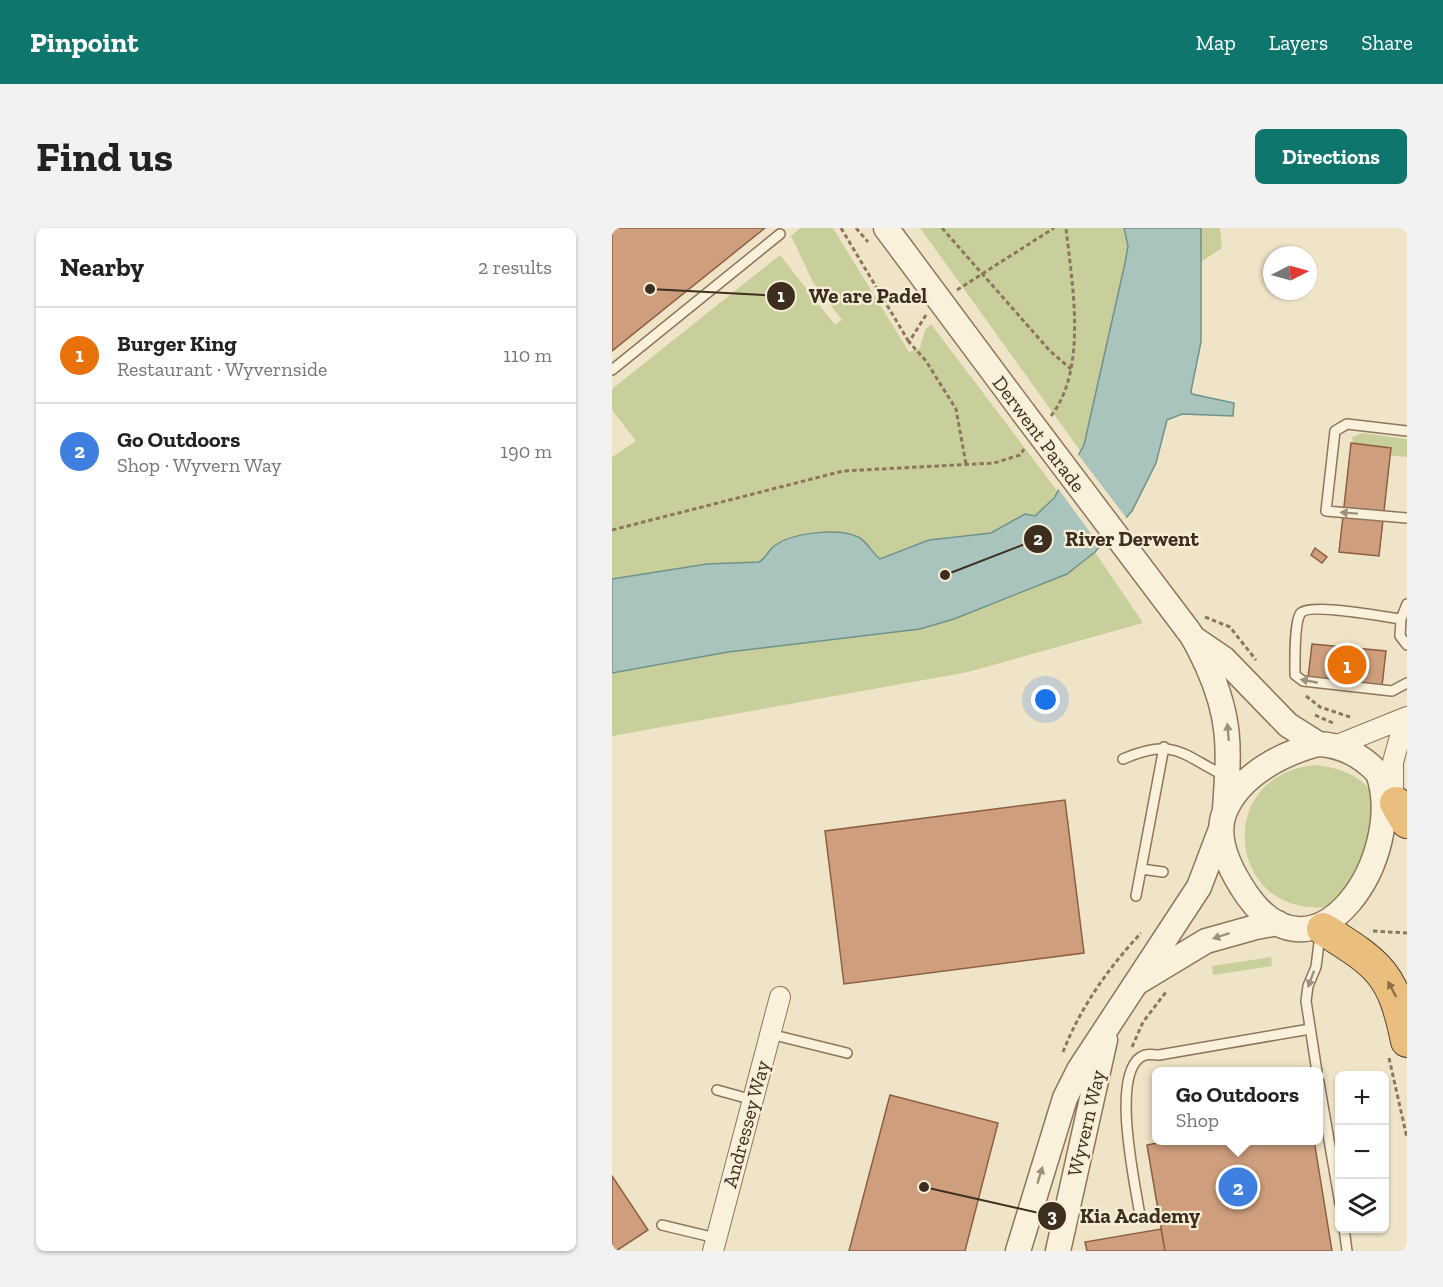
<!DOCTYPE html>
<meta charset="utf-8">
<style>
:root{--surface:#fff;--page:#f2f2f2;--text:#222;--muted:#767676;--line:#e0e0e0;--accent:#0f766e}
body{margin:0;font-family:"Zilla Slab",serif;background:var(--page);color:var(--text)}
.controls{position:absolute;right:18px;bottom:18px;display:grid;overflow:hidden;border-radius:9px;box-shadow:0 2px 4px #0004}
.controls button{width:54px;height:54px;display:grid;place-items:center;padding:0;border:0;border-bottom:2px solid var(--line);background:var(--surface);color:var(--text);font:30px sans-serif}
.compass{position:absolute;left:651px;top:18px;width:54px;height:54px;border-radius:50%;background:var(--surface);box-shadow:0 2px 4px #0004;rotate:84deg}
.you{position:absolute;left:434px;top:472px;width:21px;height:21px;margin:-15px;border:4px solid #fff;border-radius:50%;background:#1a73e8;box-shadow:0 0 0 9px #1a73e833}
.badge{display:grid;place-items:center;width:39px;height:39px;border-radius:50%;background:var(--accent);color:#fff;font-size:20px;font-weight:700}
.pin{position:absolute;translate:-50% -50%;border:3px solid #fff;box-shadow:0 2px 6px #0006}
.popup{position:absolute;left:540px;top:839px;width:171px;height:78px;box-sizing:border-box;display:grid;place-content:center;border-radius:9px;background:var(--surface);filter:drop-shadow(0 2px 4px #0005);font-size:20px;white-space:nowrap;color:var(--muted)}
.popup b{font-size:22px;color:var(--text)}
.popup::after{content:'';position:absolute;left:50%;top:100%;margin-left:-12px;border:12px solid transparent;border-top-color:var(--surface)}
.list{margin:0;padding:0;list-style:none}
h2{display:flex;justify-content:space-between;align-items:center;height:78px;margin:0;padding:0 24px;font-size:26px}
h2 small{font-size:20px;font-weight:400;color:var(--muted)}
.list li{display:grid;grid-template-columns:39px 1fr auto;gap:18px;align-items:center;box-sizing:border-box;height:96px;padding:0 24px;border-top:2px solid var(--line)}
.list b{display:block;font-size:22px;white-space:nowrap}
.list p{margin:0;font-size:20px;white-space:nowrap;color:var(--muted)}
.list em{font-size:20px;font-style:normal;color:var(--muted)}
.icon{flex:none;width:33px;height:33px;fill:none;stroke:currentColor;stroke-width:2;stroke-linecap:round;stroke-linejoin:round}
.map{position:relative;flex:none;width:795px;height:1023px;overflow:hidden;border-radius:9px}
header{display:flex;align-items:center;gap:36px;box-sizing:border-box;height:84px;padding:0 30px;background:var(--accent);color:#fff}
header strong{font-size:28px}
nav{display:flex;gap:33px;margin-inline-start:auto;font-size:21px}
.intro{display:flex;align-items:center;justify-content:space-between;box-sizing:border-box;height:144px;padding:0 36px}
h1{margin:0;font-size:42px}
.button{padding:15px 27px;border-radius:9px;background:var(--accent);color:#fff;font-size:21px;font-weight:700}
main{display:flex;gap:36px;padding:0 36px}
aside{flex:1;background:var(--surface);border-radius:9px;box-shadow:0 2px 4px #0004}
.map>svg:first-child{display:block}
.green{fill:#c9cf9b}
.water{fill:#a9c4bc;stroke:#6f938a;stroke-width:1.5}
.pier{fill:#f0e4c8}
.building{fill:#cf9f7d;stroke:#8d5f41;stroke-width:1.5}
.lines{fill:none;stroke-linecap:round;stroke-linejoin:round}
.service-casing{stroke:#8d765c;stroke-width:12}
.minor-casing{stroke:#8d765c;stroke-width:22}
.tertiary-casing{stroke:#8d765c;stroke-width:27}
.trunk-casing{stroke:#5b4430;stroke-width:34}
.path{stroke:#8d765c;stroke-width:3;stroke-dasharray:4.5 3;stroke-linecap:butt}
.service{stroke:#faf1dc;stroke-width:9}
.minor{stroke:#faf1dc;stroke-width:20}
.tertiary{stroke:#faf1dc;stroke-width:24}
.trunk{stroke:#eabe7c;stroke-width:32}
.tertiary-bridge-casing{stroke:#8d765c;stroke-width:27;stroke-linecap:butt}
.tertiary-bridge{stroke:#faf1dc;stroke-width:24}
.oneway{fill:#9c907e}
.oneway2{fill:#8b6f49}
.labels{text-anchor:middle;dominant-baseline:central;stroke-width:4.5;stroke-linejoin:round;paint-order:stroke}
.street-label{font-size:20px;fill:#3d2e20;stroke:#f7eed8}
.leader{fill:none;stroke:#3d2e20;stroke-width:2}
.callout-dot{fill:#3d2e20;stroke:#f7eed8;stroke-width:2}
.mark-label{font-size:18px;text-anchor:middle;font-weight:bold;fill:#fff}
.callout-label{font-size:21px;text-anchor:middle;font-weight:bold;fill:#3d2e20;stroke:#f7eed8;stroke-width:4.5;stroke-linejoin:round;paint-order:stroke}
</style>
<header>
<strong>Pinpoint</strong>
<nav><a>Map</a><a>Layers</a><a>Share</a></nav>
</header>
<div class="intro"><h1>Find us</h1><a class="button">Directions</a></div>
<main>
<aside>
<h2>Nearby<small>2 results</small></h2>
<ul class="list">
<li><span class="badge" style="background:#e8710a">1</span><div><b>Burger King</b><p>Restaurant · Wyvernside</p></div><em>110 m</em></li>
<li><span class="badge" style="background:#3f7fe0">2</span><div><b>Go Outdoors</b><p>Shop · Wyvern Way</p></div><em>190 m</em></li>
</ul>
</aside>
<div class="map">
<svg width="795" height="1023" viewBox="0 0 795 1023">
<rect width="100%" height="100%" fill="#f0e4c8"/>
<path class="green" d="M188,0h33l76,124 11,-4 5,-18 6,-6 127,168 -23,24 -10,-2 -34,19 -44,4 -67,22c-9,-7 -12,-17 -22,-22 -19,-10 -71,-4 -86,11 -5,5 -6,10 -12,14l-53,2 -95,15v-122l24,-16 -24,-31v-21l168,-134 55,70 7,-5 -29,-38 -22,-46z
M308,0h204l4,19 -3,16 -37,170 -7,19z
M589,0h19l2,20 -21,14z
M750,205l45,6v18l-52,-5 -3,-15z
M483,324l48,71 -175,49 -356,64v-63l116,-21 192,-23 34,-10 105,-42 20,-11z
M703,537c19,2 47,9 57,29 6,12 8,49 11,65l-55,48c-101,11 -116,-132 -13,-142z
M659,729l1,9 -59,9 -1,-9z"/>
<path class="water" d="M512,0h77v114l-10,49 1,3 42,9 -1,13 -51,-2 -15,6 -11,43 -24,48 -37,41 -28,22 -113,45 -34,10 -192,23 -116,21v-94l95,-15 52,-2c7,-4 8,-9 13,-14 15,-15 67,-21 86,-11 10,5 13,15 22,22l49,-19 62,-7 34,-19 10,2 19,-18 30,-53 41,-182 3,-17z"/>
<path class="pier" d="M465,225l51,67 -26,29 -45,-62z"/>
<path class="building" d="M0,0h153l-153,123z
M739,215l40,5 -12,108 -40,-4z
M703,320l12,9 -5,6 -11,-8z
M700,416l74,7 -4,35 -74,-8z
M453,572l19,153 -240,31 -19,-153z
M278,867l108,28 -33,128h-116z
M559,912h143l18,111h-167l-18,-106z
M0,948l36,54 -32,21h-4z
M549,1001l4,22h-78l-2,-9z"/>
<g class="lines">
<g class="service-casing">
<path id="service" d="M0,142l168,-136
M795,203l-60,-7 -12,7 -9,80 81,7
M795,376l-6,15c-16,-2 -94,-17 -101,-5 -6,11 -5,47 -5,61l8,6 89,10 15,-8
M789,391l-1,17 7,9
M511,531c51,-22 58,-5 102,17
M529,641l22,3
M524,668l28,-149
M158,806l77,19
M705,844l-11,-71 2,-15 8,-19 4,-32
M707,854l21,122
M105,862l36,10
M528,988c-4,-29 -32,-149 5,-161 4,-1 10,0 14,0l151,-26
M50,997l54,13
M732,1000l3,23"/>
</g>
<g class="minor-casing">
<path id="minor" d="M723,518l72,-29
M781,567v-33l12,-43
M101,1023l67,-254"/>
</g>
<g class="tertiary-casing">
<path id="tertiary" d="M274,0l137,184
M575,401c9,11 14,24 20,36 25,55 22,86 18,144
M584,412l28,19 64,66 30,19
M706,516c24,1 44,12 60,29 29,82 -61,221 -131,122 -15,-22 -34,-56 -22,-84 15,-36 58,-58 93,-67z
M526,754l68,-41 50,-14 22,-4
M406,1023l47,-153 14,-28 120,-183 22,-58
M446,1023l47,-211"/>
</g>
<g class="trunk-casing">
<path id="trunk" d="M784,575l11,19
M711,701c57,36 70,44 84,112"/>
</g>
<path class="path" d="M229,0l68,114
M244,0l12,14
M330,0l108,123 21,18
M345,62l97,-62
M314,87l-17,27 17,19 30,48 10,55
M439,188c37,-48 21,-132 15,-188
M0,302l231,-59 151,-8 26,-8 4,-6
M593,389l25,10 26,33
M694,468l14,11 33,11
M703,487l18,8
M761,703l34,2
M520,819l11,-25 23,-30
M451,824c17,-44 46,-85 78,-119
M777,830l18,80"/>
<use href="#service" class="service"/>
<use href="#minor" class="minor"/>
<use href="#tertiary" class="tertiary"/>
<use href="#trunk" class="trunk"/>
<g class="tertiary-bridge-casing">
<path id="tertiary-bridge" d="M411,184l164,217"/>
</g>
<use href="#tertiary-bridge" class="tertiary-bridge"/>
</g>
<defs><path id="oneway-solid" d="M-6-.8H1V-3.2L6.5 0L1 3.2V.8H-6Z" transform="scale(1.5)"/></defs>
<g class="oneway">
<use href="#oneway-solid" transform="translate(737 285) rotate(-176)"/>
<use href="#oneway-solid" transform="translate(697 453) rotate(-169)"/>
<use href="#oneway-solid" transform="translate(616 504) rotate(-95)"/>
<use href="#oneway-solid" transform="translate(609 708) rotate(162)"/>
<use href="#oneway-solid" transform="translate(699 751) rotate(110)"/>
<use href="#oneway-solid" transform="translate(428 947) rotate(-73)"/>
</g>
<use class="oneway2" href="#oneway-solid" transform="translate(780 761) rotate(-118)"/>
<g class="labels">
<g class="street-label">
<text transform="translate(427 206) rotate(53)">Derwent Parade</text>
<text transform="translate(474 895) rotate(-77)">Wyvern Way</text>
<text transform="translate(134 896) rotate(-75)">Andressey Way</text>
</g>
</g>
<path class="leader" d="M38 61L169 68M333 347L426 311M312 959L440 988"/>
<g class="callout-dot">
<circle cx="38" cy="61" r="6"/>
<circle cx="333" cy="347" r="6"/>
<circle cx="312" cy="959" r="6"/>
<circle cx="169" cy="68" r="15"/>
<circle cx="426" cy="311" r="15"/>
<circle cx="440" cy="988" r="15"/>
</g>
<g class="mark-label">
<text x="169" y="74">1</text>
<text x="426" y="317">2</text>
<text x="440" y="994">3</text>
</g>
<g class="callout-label">
<text x="256" y="75">We are Padel</text>
<text x="520" y="318">River Derwent</text>
<text x="528" y="995">Kia Academy</text>
</g>
</svg>
<div class="controls">
<button>+</button>
<button>−</button>
<button><svg class="icon" aria-label="layers" viewBox="0 0 24 24"><path d="M12 4l9 5-9 5-9-5zM3 14l9 5 9-5"/></svg></button>
</div>
<svg class="compass" viewBox="-18 -18 36 36"><path d="M0-13l5 13h-10z" fill="#e53935"/><path d="M0 13l5-13h-10z" fill="#767676"/></svg>
<div class="you"></div>
<div class="pin badge" style="left:735px;top:437px;background:#e8710a">1</div>
<div class="pin badge" style="left:626px;top:959px;background:#3f7fe0">2</div>
<div class="popup"><b>Go Outdoors</b>Shop</div>
</div>
</main>
